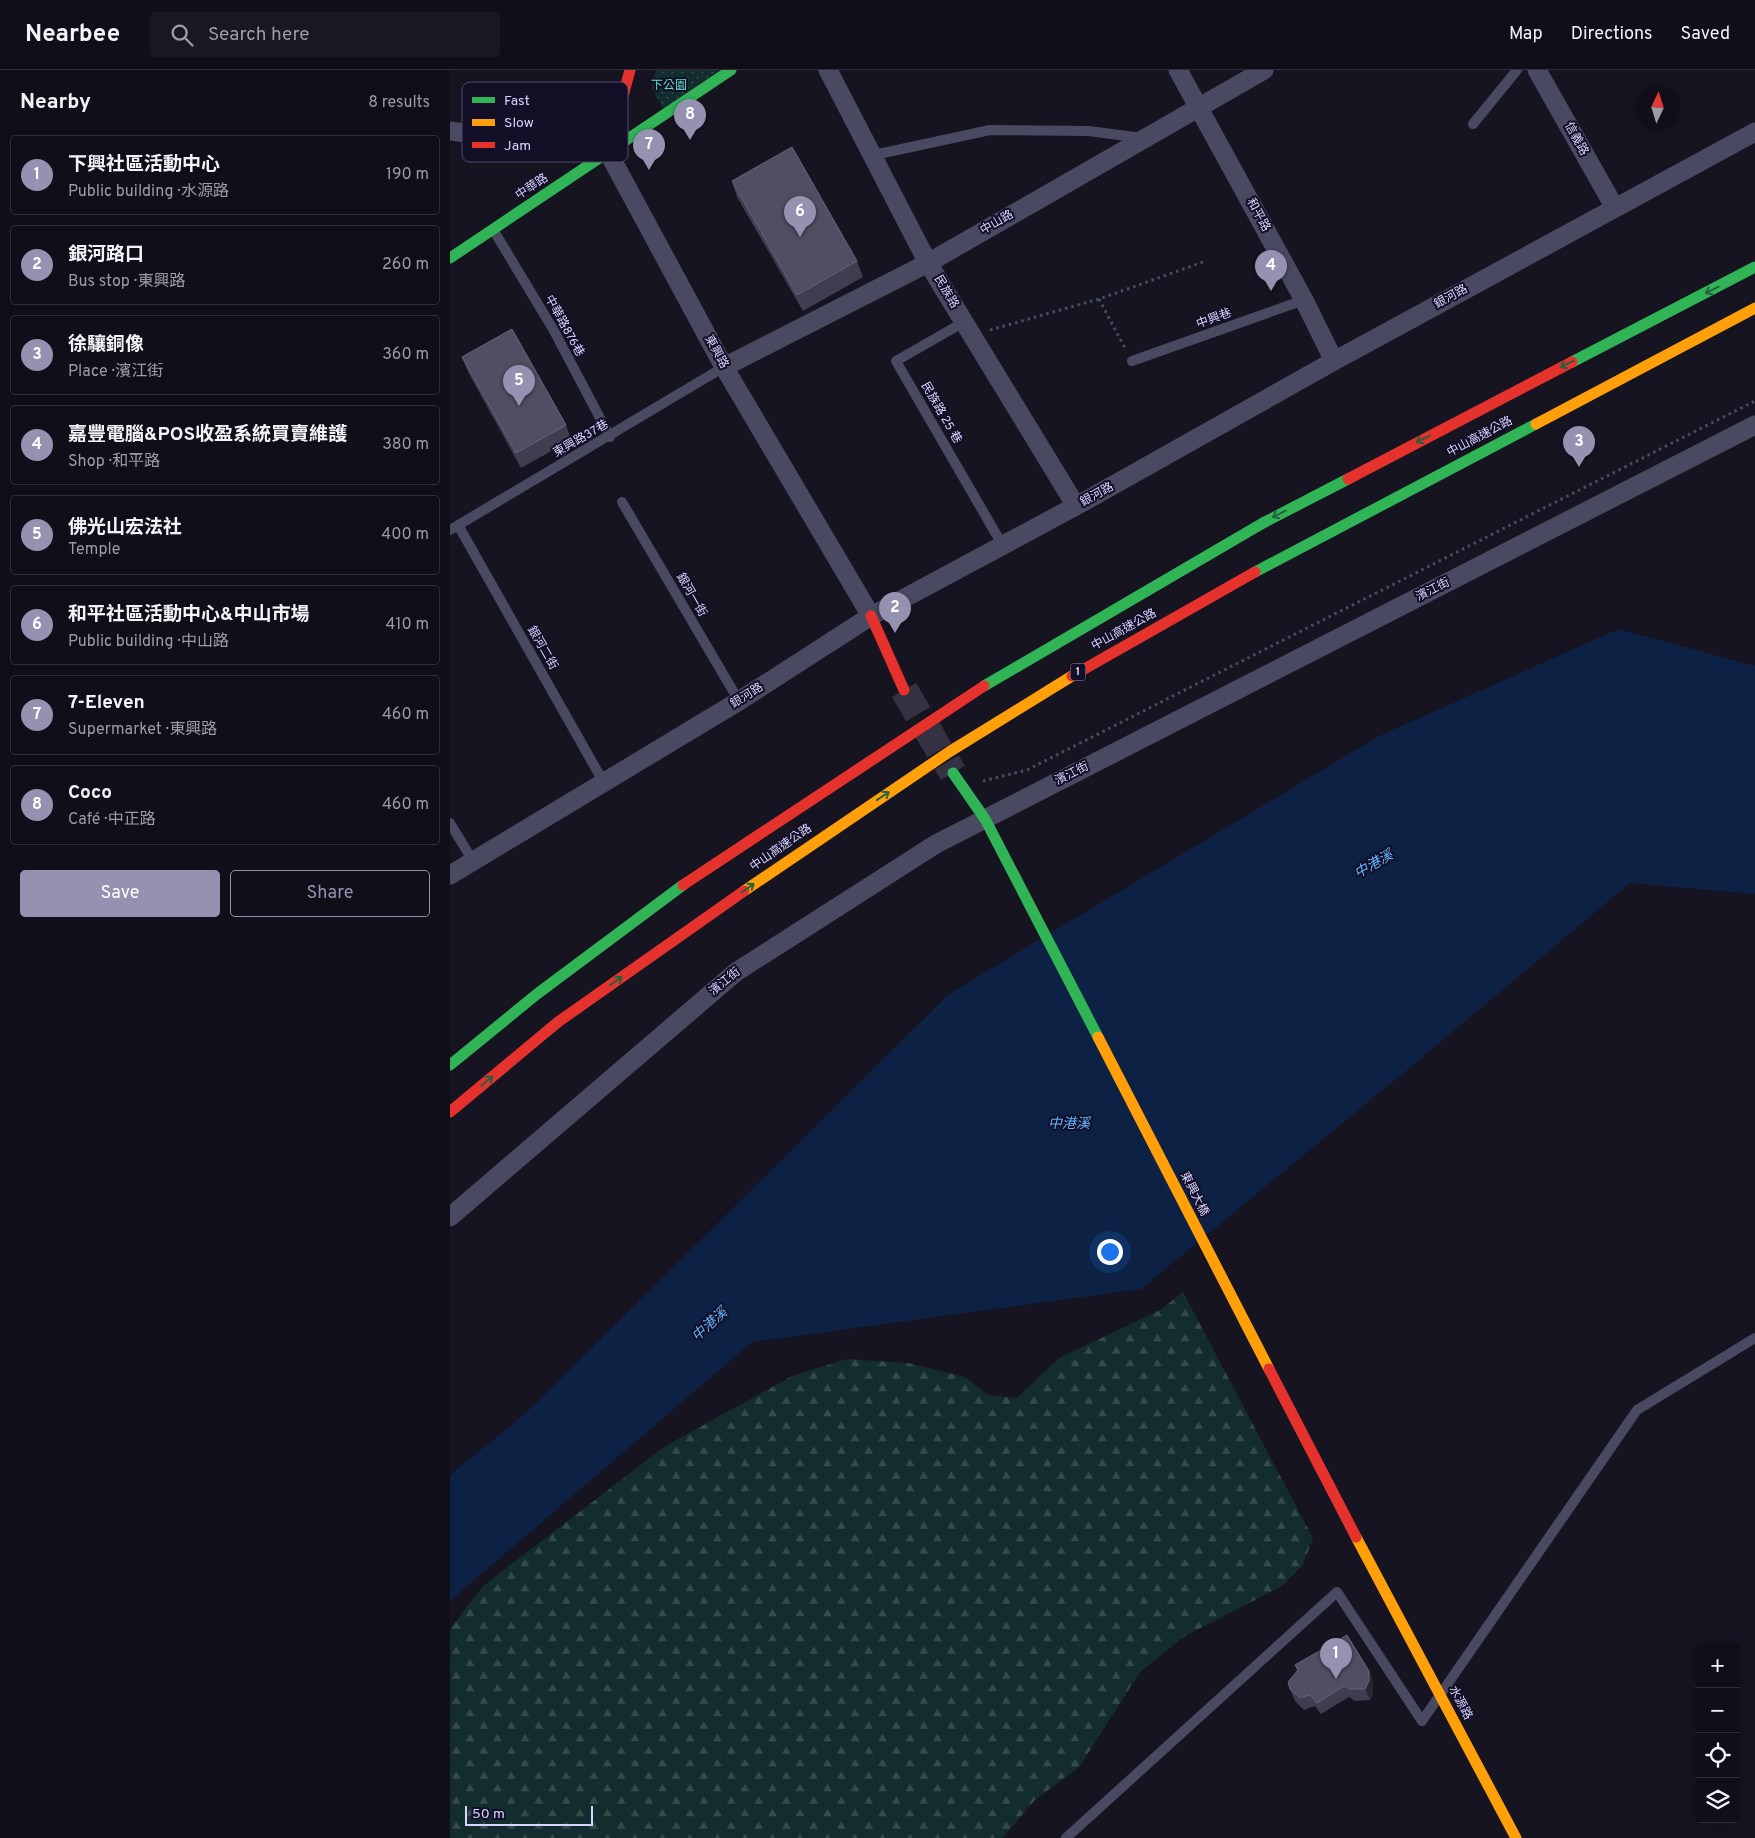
<!DOCTYPE html>
<meta charset="utf-8">
<style>
:root{--surface:#100f19;--page:#191822;--text:#f1f3f6;--muted:#9c9ca2;--line:#302f38;--accent:#9591b1}
body{margin:0;font-family:Overpass,"Noto Sans TC",sans-serif;background:var(--page);color:var(--text)}
.controls{position:absolute;right:15px;bottom:15px;display:grid;overflow:hidden;border-radius:5px;box-shadow:0 2px 12px #0003}
.controls button{width:45px;height:45px;display:grid;place-items:center;padding:0;border:0;border-bottom:1px solid var(--line);background:var(--surface);color:var(--text);font:25px sans-serif}
.compass{position:absolute;left:1185px;top:15px;width:45px;height:45px;border-radius:50%;background:var(--surface);box-shadow:0 2px 12px #0003;rotate:4deg}
.scale{position:absolute;left:15px;bottom:12px;width:128px;box-sizing:border-box;padding-left:5px;border:2px solid #d9d4ff;border-top:0;font-size:14px;line-height:18px;white-space:nowrap;color:#d9d4ff;-webkit-text-stroke:4px #130f26;paint-order:stroke}
.you{position:absolute;left:659px;top:1181px;width:18px;height:18px;margin:-12px;border:4px solid #fff;border-radius:50%;background:#1a73e8;box-shadow:0 0 0 8px #1a73e833}
.badge{display:grid;place-items:center;width:32px;height:32px;border-radius:50%;background:var(--accent);color:#fff;font-size:16px;font-weight:700}
.pin{position:absolute;translate:-50% -41px;filter:drop-shadow(0 1px 2px #0008)}
.pin::after{content:'';position:absolute;top:26px;width:18px;height:15px;background:inherit;clip-path:polygon(0 0,100% 0,50% 100%)}
.list{margin:0;padding:0;list-style:none}
h2{display:flex;justify-content:space-between;align-items:center;height:65px;margin:0;padding:0 20px;font-size:21px}
h2 small{font-size:16px;font-weight:400;color:var(--muted)}
.list li{display:grid;grid-template-columns:32px 1fr auto;gap:15px;align-items:center;box-sizing:border-box;height:80px;margin:0 10px 10px;padding:0 10px;border:1px solid var(--line);border-radius:5px}
.list b{display:block;font-size:19px;white-space:nowrap}
.list p{margin:0;font-size:16px;white-space:nowrap;color:var(--muted)}
.list em{font-size:16px;font-style:normal;color:var(--muted)}
.actions{display:flex;gap:10px;padding:15px 20px}
.actions a{flex:1;padding:11px 0;border:1px solid var(--accent);border-radius:5px;text-align:center;font-size:18px;color:var(--accent)}
.actions .main{background:var(--accent);color:#fff}
.icon{flex:none;width:28px;height:28px;fill:none;stroke:currentColor;stroke-width:2;stroke-linecap:round;stroke-linejoin:round}
.map{position:relative;flex:none;width:1305px;height:1768px;overflow:hidden}
header{display:flex;align-items:center;gap:30px;box-sizing:border-box;height:70px;padding:0 25px;background:var(--surface);border-bottom:1px solid var(--line)}
header strong{font-size:24px}
nav{display:flex;gap:28px;margin-inline-start:auto;font-size:18px}
.search{width:350px;height:45px;background:var(--page);display:flex;align-items:center;gap:12px;box-sizing:border-box;padding:0 18px;border-radius:5px;color:var(--muted);font-size:19px}
main{display:flex}
aside{flex:1;background:var(--surface)}
.map>svg:first-child{display:block}
.grass{fill:url(#grass-dots)}
.forest{fill:url(#forest-firs)}
.water{fill:#0d2144}
.lines{fill:none;stroke-linecap:round;stroke-linejoin:round}
.secondary-tunnel{stroke:#333142;stroke-width:28;stroke-dasharray:28 14;stroke-linecap:butt}
.path{stroke:#44505f;stroke-width:3;stroke-dasharray:2.5 4;stroke-linecap:butt}
.lane{stroke:#4a4962;stroke-width:10}
.street{stroke:#4a4962;stroke-width:19}
.fast{stroke:#30b455;stroke-width:11}
.slow{stroke:#ff9f0a;stroke-width:11}
.jam{stroke:#e5322d;stroke-width:11}
.fast-bridge{stroke:#30b455;stroke-width:11}
.slow-bridge{stroke:#ff9f0a;stroke-width:11}
.jam-bridge{stroke:#e5322d;stroke-width:11}
.wall{fill:#403d50}
.shaded-wall{fill:#282635}
.building{fill:#504e63;stroke:#66637b}
.oneway{stroke:#22623e}
.labels{text-anchor:middle;dominant-baseline:central;stroke-width:4;stroke-linejoin:round;paint-order:stroke}
.shield{fill:#130f26;stroke:#9e99be;stroke-width:1}
.shield-label{font-size:11px;font-weight:bold;fill:#d9d4ff}
.park-label{font-size:12px;fill:#5fe0c0;stroke:#130f26}
.street-label{font-size:12px;fill:#d9d4ff;stroke:#130f26}
.water-label{font-size:14px;font-style:italic;fill:#62b6ff;stroke:#130f26}
.key{fill:#130f26;stroke:#4e4a67;stroke-width:1}
.key-label{font-size:14px;fill:#d9d4ff}
</style>
<header>
<strong>Nearbee</strong>
<div class="search"><svg class="icon" aria-label="search" viewBox="0 0 24 24"><circle cx="10" cy="10" r="6"/><path d="M15 15l6 6"/></svg>Search here</div>
<nav><a>Map</a><a>Directions</a><a>Saved</a></nav>
</header>
<main>
<aside>
<h2>Nearby<small>8 results</small></h2>
<ul class="list">
<li><span class="badge">1</span><div><b>下興社區活動中心</b><p>Public building · 水源路</p></div><em>190 m</em></li>
<li><span class="badge">2</span><div><b>銀河路口</b><p>Bus stop · 東興路</p></div><em>260 m</em></li>
<li><span class="badge">3</span><div><b>徐驤銅像</b><p>Place · 濱江街</p></div><em>360 m</em></li>
<li><span class="badge">4</span><div><b>嘉豐電腦&amp;POS收盈系統買賣維護</b><p>Shop · 和平路</p></div><em>380 m</em></li>
<li><span class="badge">5</span><div><b>佛光山宏法社</b><p>Temple</p></div><em>400 m</em></li>
<li><span class="badge">6</span><div><b>和平社區活動中心&amp;中山市場</b><p>Public building · 中山路</p></div><em>410 m</em></li>
<li><span class="badge">7</span><div><b>7-Eleven</b><p>Supermarket · 東興路</p></div><em>460 m</em></li>
<li><span class="badge">8</span><div><b>Coco</b><p>Café · 中正路</p></div><em>460 m</em></li>
</ul>
<div class="actions"><a class="main">Save</a><a>Share</a></div>
</aside>
<div class="map">
<svg width="1305" height="1768" viewBox="0 0 1305 1768">
<defs>
<pattern id="grass-dots" width="8" height="8" patternUnits="userSpaceOnUse" patternTransform="scale(1.25)"><rect width="8" height="8" fill="#132c2d"/><path d="M2 2h.1M6 6h.1" fill="none" stroke="#354a4c" stroke-width="1.8" stroke-linecap="round"/></pattern>
<pattern id="forest-firs" width="22" height="20" patternUnits="userSpaceOnUse" patternTransform="scale(1.25)"><rect width="22" height="20" fill="#132c2d"/><path d="M5 1l3.5 6h-7zM16 11l3.5 6h-7z" fill="#354a4c"/></pattern>
</defs>
<rect width="100%" height="100%" fill="#161421"/>
<path class="grass" d="M206,0h64l-57,39 -11,-21z"/>
<path class="forest" d="M733,1222l130,246 -10,27 -21,21 -97,50 -45,36 -60,94 -45,34 -33,38h-552v-209l33,-43 181,-139 128,-71 55,-17 61,4 57,14 23,18 29,3 42,-40 101,-48z"/>
<path class="water" d="M1169,559l136,37v228l-125,-11 -218,183 -271,223 -389,53 -302,259v-126l77,-63 422,-418 430,-258z"/>
<g class="lines">
<path class="secondary-tunnel" d="M454,620l49,83"/>
<path class="path" d="M649,229l27,51
M540,260l109,-31 107,-38
M533,711l44,-11 728,-369"/>
<path class="lane" d="M1023,54l44,-54
M424,85l116,-25 99,1 53,7
M44,161l59,98 57,108
M514,252l-68,39 107,185
M682,291l172,-61
M172,432l117,199
M8,455l146,258
M0,460l274,-163
M0,753l23,38
M616,1768l271,-246 85,129 215,-311 118,-72"/>
<path class="street" d="M378,0l100,193 148,243
M728,0l126,230 30,61
M1087,0l78,138
M0,61l158,21 116,215 147,249
M274,297l204,-104 336,-193
M0,805l289,-174 132,-85 205,-110 258,-145 421,-229
M0,1147l286,-245 200,-128 819,-419"/>
<path class="fast" d="M0,188l281,-188
M503,703l32,46 113,218"/>
<path class="slow" d="M648,967l171,332
M906,1467l160,301"/>
<path class="jam" d="M158,82l22,-82
M421,546l33,74
M819,1299l87,168"/>
<path class="fast-bridge" d="M1122,292l183,-95
M805,502l281,-148
M534,616l279,-163 85,-44
M0,995l87,-71 146,-109"/>
<path class="slow-bridge" d="M1086,354l219,-116
M294,821l205,-139 123,-76"/>
<path class="jam-bridge" d="M898,409l224,-117
M622,606l183,-104
M233,815l301,-199
M0,1042l108,-90 186,-131"/>
</g>
<path class="wall" d="M282,111l125,80 6,16 -60,34 -66,-114z
M12,287l104,68 5,15 -50,28 -53,-96z
M845,1595l74,6 4,11v11l-3,7 -15,1 -6,-4 -28,17 -6,-8 -11,4 -9,-9 -5,-12 7,-19z"/>
<path class="shaded-wall" d="M919,1601l4,11v11l-3,7 -5,-11z"/>
<path class="building" d="M342,77l65,114 -60,34 -65,-114z
M62,259l54,96 -50,28 -54,-96z
M897,1565l22,36v10l-4,8h-15l-6,-3 -27,17 -7,-8 -10,3 -10,-9 -2,-7 10,-12 -3,-5z"/>
<defs><path id="oneway-shaft" d="M-6 0H5M1.5-3L5.5 0L1.5 3" fill="none" stroke-width="1.6" stroke-linecap="round" stroke-linejoin="round" transform="scale(1.25)"/></defs>
<g class="oneway">
<use href="#oneway-shaft" transform="translate(1262 220) rotate(153)"/>
<use href="#oneway-shaft" transform="translate(1117 294) rotate(153)"/>
<use href="#oneway-shaft" transform="translate(973 369) rotate(153)"/>
<use href="#oneway-shaft" transform="translate(829 444) rotate(153)"/>
<use href="#oneway-shaft" transform="translate(433 726) rotate(-34)"/>
<use href="#oneway-shaft" transform="translate(298 818) rotate(-35)"/>
<use href="#oneway-shaft" transform="translate(166 911) rotate(-35)"/>
<use href="#oneway-shaft" transform="translate(37 1011) rotate(-40)"/>
</g>
<g class="labels">
<rect class="shield" x="620.5" y="593.5" width="15" height="17" rx="4"/>
<g class="shield-label">
<text x="628" y="602">1</text>
</g>
<g class="park-label">
<text x="219" y="16">下公園</text>
</g>
<g class="street-label">
<text transform="translate(1126 69) rotate(61)">信義路</text>
<text transform="translate(82 117) rotate(-34)">中華路</text>
<text transform="translate(808 145) rotate(61)">和平路</text>
<text transform="translate(547 153) rotate(-30)">中山路</text>
<text transform="translate(496 222) rotate(59)">民族路</text>
<text transform="translate(1001 227) rotate(-29)">銀河路</text>
<text transform="translate(764 249) rotate(-20)">中興巷</text>
<text transform="translate(114 256) rotate(61)">中華路876巷</text>
<text transform="translate(266 282) rotate(61)">東興路</text>
<text transform="translate(491 343) rotate(60)">民族路 25 巷</text>
<text transform="translate(1030 367) rotate(-28)">中山高速公路</text>
<text transform="translate(131 369) rotate(-30)">東興路37巷</text>
<text transform="translate(647 425) rotate(-29)">銀河路</text>
<text transform="translate(983 520) rotate(-27)">濱江街</text>
<text transform="translate(241 525) rotate(60)">銀河一街</text>
<text transform="translate(674 560) rotate(-29)">中山高速公路</text>
<text transform="translate(92 578) rotate(60)">銀河二街</text>
<text transform="translate(297 626) rotate(-32)">銀河路</text>
<text transform="translate(622 704) rotate(-27)">濱江街</text>
<text transform="translate(331 778) rotate(-35)">中山高速公路</text>
<text transform="translate(275 912) rotate(-39)">濱江街</text>
<text transform="translate(744 1124) rotate(63)">東興大橋</text>
<text transform="translate(1010 1633) rotate(62)">水源路</text>
</g>
<g class="water-label">
<text transform="translate(924 795) rotate(-30)">中港溪</text>
<text x="619" y="1054">中港溪</text>
<text transform="translate(260 1255) rotate(-42)">中港溪</text>
</g>
</g>
<rect x="12" y="12" width="166" height="80" rx="8" class="key"/>
<rect x="22" y="27" width="23" height="6" fill="#30b455"/>
<rect x="22" y="49" width="23" height="7" fill="#ff9f0a"/>
<rect x="22" y="72" width="23" height="6" fill="#e5322d"/>
<g class="key-label">
<text x="54" y="35">Fast</text>
<text x="54" y="57">Slow</text>
<text x="54" y="80">Jam</text>
</g>
</svg>
<div class="controls">
<button>+</button>
<button>−</button>
<button><svg class="icon" aria-label="locate" viewBox="0 0 24 24"><circle cx="12" cy="12" r="6"/><path d="M12 2v4M12 18v4M2 12h4M18 12h4"/></svg></button>
<button><svg class="icon" aria-label="layers" viewBox="0 0 24 24"><path d="M12 4l9 5-9 5-9-5zM3 14l9 5 9-5"/></svg></button>
</div>
<svg class="compass" viewBox="-18 -18 36 36"><path d="M0-13l5 13h-10z" fill="#e53935"/><path d="M0 13l5-13h-10z" fill="#9c9ca2"/></svg>
<div class="scale">50 m</div>
<div class="you"></div>
<div class="pin badge" style="left:886px;top:1609px">1</div>
<div class="pin badge" style="left:445px;top:563px">2</div>
<div class="pin badge" style="left:1129px;top:397px">3</div>
<div class="pin badge" style="left:821px;top:221px">4</div>
<div class="pin badge" style="left:69px;top:336px">5</div>
<div class="pin badge" style="left:350px;top:167px">6</div>
<div class="pin badge" style="left:199px;top:100px">7</div>
<div class="pin badge" style="left:240px;top:70px">8</div>
</div>
</main>
